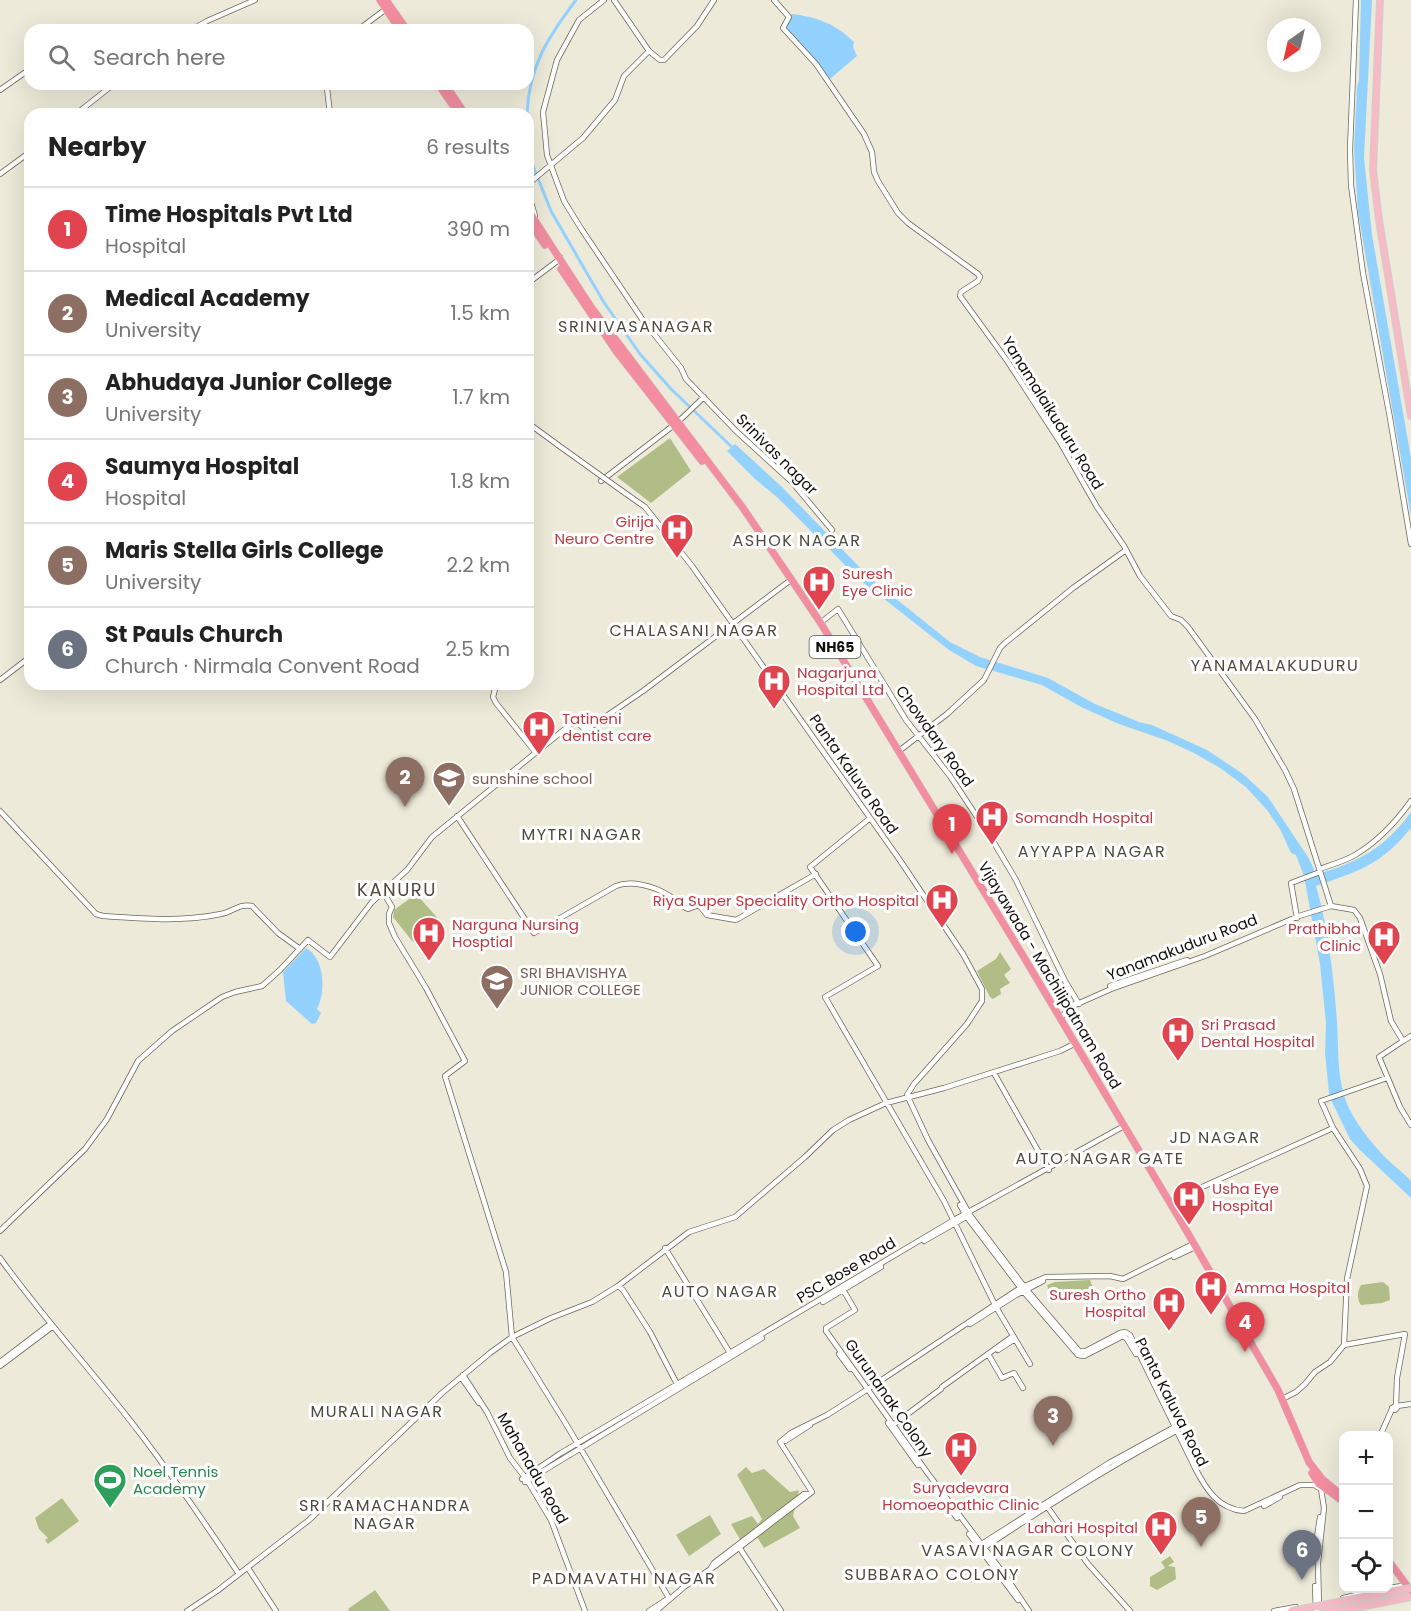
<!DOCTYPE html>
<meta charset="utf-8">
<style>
:root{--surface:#fff;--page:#f6f6f6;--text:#222;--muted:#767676;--line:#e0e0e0;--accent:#db2777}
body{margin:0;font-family:Poppins,sans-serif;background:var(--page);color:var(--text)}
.controls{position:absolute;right:18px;bottom:18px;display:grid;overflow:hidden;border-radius:12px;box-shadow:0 6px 24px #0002}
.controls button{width:54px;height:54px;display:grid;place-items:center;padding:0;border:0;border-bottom:2px solid var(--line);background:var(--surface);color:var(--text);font:30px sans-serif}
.compass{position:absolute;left:1267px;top:18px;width:54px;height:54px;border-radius:50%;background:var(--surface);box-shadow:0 6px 24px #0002;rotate:214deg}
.you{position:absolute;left:856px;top:932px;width:21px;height:21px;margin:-15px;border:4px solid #fff;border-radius:50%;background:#1a73e8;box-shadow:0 0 0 9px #1a73e833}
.badge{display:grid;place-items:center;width:39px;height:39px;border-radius:50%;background:var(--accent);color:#fff;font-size:20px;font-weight:700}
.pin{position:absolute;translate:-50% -50px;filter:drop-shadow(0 2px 3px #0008)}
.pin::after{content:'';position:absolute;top:32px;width:21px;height:18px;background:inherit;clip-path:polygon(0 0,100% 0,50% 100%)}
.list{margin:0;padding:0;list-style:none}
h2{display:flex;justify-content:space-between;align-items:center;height:78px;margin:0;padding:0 24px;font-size:26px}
h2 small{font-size:20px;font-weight:400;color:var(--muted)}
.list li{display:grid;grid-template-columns:39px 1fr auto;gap:18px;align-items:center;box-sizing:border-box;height:84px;padding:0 24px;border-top:2px solid var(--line)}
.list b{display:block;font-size:22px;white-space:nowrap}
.list p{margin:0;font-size:20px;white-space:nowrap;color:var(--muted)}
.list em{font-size:20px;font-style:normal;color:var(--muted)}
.icon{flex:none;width:33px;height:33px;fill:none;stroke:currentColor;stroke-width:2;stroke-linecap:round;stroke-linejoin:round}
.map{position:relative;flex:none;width:1411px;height:1611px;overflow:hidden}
.search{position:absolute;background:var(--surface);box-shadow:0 6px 24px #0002;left:24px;top:24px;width:510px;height:66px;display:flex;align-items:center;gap:15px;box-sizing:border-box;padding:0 21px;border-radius:18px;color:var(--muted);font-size:22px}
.panel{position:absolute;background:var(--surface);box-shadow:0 6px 24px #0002;left:24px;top:108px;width:510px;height:582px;border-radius:18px}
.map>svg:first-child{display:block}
.green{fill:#b1bd87}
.water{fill:#93d2ff}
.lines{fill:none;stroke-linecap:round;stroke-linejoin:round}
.canal{stroke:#93d2ff;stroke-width:3}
.secondary-casing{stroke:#6b6859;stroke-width:6}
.primary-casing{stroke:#cfcfce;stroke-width:8}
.highway-casing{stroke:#cfcfce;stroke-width:8}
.secondary{stroke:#fff;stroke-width:4.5}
.primary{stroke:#f7bbc5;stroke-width:6}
.highway{stroke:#f28e9f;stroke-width:7}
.secondary-bridge-casing{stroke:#6b6859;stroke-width:6;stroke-linecap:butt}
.primary-bridge-casing{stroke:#cfcfce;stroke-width:8;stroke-linecap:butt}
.secondary-bridge{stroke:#fff;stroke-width:4.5}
.primary-bridge{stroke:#f7bbc5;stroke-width:6}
.labels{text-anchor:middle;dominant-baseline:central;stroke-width:6;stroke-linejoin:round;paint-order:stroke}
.shield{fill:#fff;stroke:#585754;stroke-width:1.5}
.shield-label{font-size:14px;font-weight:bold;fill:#110f0a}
.street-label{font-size:15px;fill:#110f0a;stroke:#fff}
.health-label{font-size:15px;fill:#be3a42;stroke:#fff;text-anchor:start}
.education-label{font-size:15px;fill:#785e54;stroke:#fff;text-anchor:start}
.leisure-label{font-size:15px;fill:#27864d;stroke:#fff;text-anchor:start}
.neighbourhood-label{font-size:16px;letter-spacing:1.5px;fill:#4d4a3c;stroke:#fff}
.quarter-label{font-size:18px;letter-spacing:1.5px;fill:#4d4a3c;stroke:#fff}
</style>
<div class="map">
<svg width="1411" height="1611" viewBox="0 0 1411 1611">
<rect width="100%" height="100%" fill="#edead9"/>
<path class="green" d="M670,438l21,33 -40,32 -34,-26z
M416,894l26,29 -29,19 -20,-25 1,-7z
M1000,952l11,17 -7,6 6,8 -10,6 1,5 -8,5 -3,-2 -13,-26 19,-12z
M1090,1280l3,8 -42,9 -4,-12 8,-3z
M1383,1282l6,5 1,13 -8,3 -21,2c-4,-5 -4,-14 0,-20z
M746,1467l6,6 12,-4 26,23 9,-2 -6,26 7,12 -36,20 -7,-11 -13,9 -13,-22 21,-8 6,8 4,-5 -25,-44z
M62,1498l17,23 -31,23 -3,-4 3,-2 -9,-9 -4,-11z
M710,1515l11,19 -32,22 -13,-21z
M1170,1556l4,6 -6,4 7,1 1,12 -19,11 -7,-4v-9l15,-9 -4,-6z
M375,1590l15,21h-41l-1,-2z"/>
<path class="water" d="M1361,0h11l-8,158 8,77 39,223v58l-53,-304 -4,-63 3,-62 2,-7z
M792,14c25,3 44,10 62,28l-1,5 4,9 -27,23 -45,-52z
M735,444l47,43 88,91 80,64 30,15 68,21 47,26 44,18 13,3 55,25 36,24 25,23 40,60 6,12v6c43,-12 70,-26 97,-63v16c-30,37 -52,43 -95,58 12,41 18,93 21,136 2,30 -1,62 14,90 9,17 23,34 36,47 8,8 17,14 24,22v17l-51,-48 -10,-11 -17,-35 -4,-11 -4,-40 1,-30 -6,-59 -16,-88 -8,-21 -5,-2 -11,-24 -13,-19 -21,-23 -26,-19 -26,-15 -26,-12 -49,-17 -38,-17 -39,-22 -66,-19 -27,-16 -89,-70 -82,-82 -23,-19 -28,-28z
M306,948c19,10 20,44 11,61l4,4 -5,10 -4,1 -26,-23 -3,-29z"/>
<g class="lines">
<path class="canal" d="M527,114c2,-48 21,-77 49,-114
M528,137l3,24 20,50 52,90 37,53 31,35 63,60"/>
<g class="secondary-casing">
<path id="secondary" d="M604,0l-25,20 -22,40 -14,52 4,43 17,46 18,29 60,89 39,49 5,11 50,52 56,51 40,48
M614,0l35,51
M774,0l15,17 -6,11 33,36 48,70 8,18 2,20 4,9 20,32 10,10 70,51 2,3 -2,4 -17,11 -1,4 48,66 52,80 37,65 27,39 16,30 31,40 10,4 7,7 67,92 30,51 9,19 37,117 23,4 6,8 20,56 11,47 12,20 -24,16 21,50 11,18
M1356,0l-6,149 1,36 12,88 27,145 21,126
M149,30l19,-2 19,2
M191,30l16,-9 48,-21
M358,30l28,-21
M329,84l-2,4 3,26
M0,90l30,-21
M76,114l38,-30
M0,174l30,-22
M528,184l55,-46 32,-38 9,-24 25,-25 11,9h4l33,-34 17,-26
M528,192l7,24
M528,283l32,-24v-2
M678,422l26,-25
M528,423l30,22
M601,481l73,-56
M625,493l20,14 47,59 205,290 66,98 19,35v12l-15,23 -53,60 -7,11 21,45 42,75 56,74 53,62h7l34,-18 5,-1 5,3 65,133c11,21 23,41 49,43l56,-26h14l7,4 3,19 -6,55 1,45
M820,623l18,-14 68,111 44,56 43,65 23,39 49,101 14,23
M0,680l30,-23
M490,684l5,5 -2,8 3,6 40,50
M899,751l48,-37 37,-34 16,-32 5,-5 68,-55 53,-38
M0,811l96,103 7,2c40,3 79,6 118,-2 11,-2 19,-11 31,-8l26,27 22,16
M457,816l77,117 82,-47c15,-6 38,0 52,9 7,4 12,11 20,14l11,-4 8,10 29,5 80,-46
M869,819l-59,48 68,99 -53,31 119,204 52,106 34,57
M1319,869c12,-4 26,-8 36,-14 22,-13 41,-33 56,-54
M382,890l10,17 -3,7v9l6,14 31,51 39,73 -20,15 61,196 6,65 54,87 103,174
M1297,918l-6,-35 29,-11
M1110,986l77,-26
M1075,1005l36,-16 94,-33 94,-40 32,-10
M1060,1018l16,-15
M1403,1041l8,-5
M994,1073l55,97
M1169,1202l164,-74
M960,1205l6,11 57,75 55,64 6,1 39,-20 4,3 9,15
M0,1231l85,-82 22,-30 31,-58 34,-30 50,-34 13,-5 27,-6 18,-16 28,-30 22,17 42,-55 35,-32 25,-33 139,-113 7,-1 5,5h6l54,-37 149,-112
M924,1241l42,-24
M665,1248l65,105
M1174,1257l19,-9
M0,1258c43,60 94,115 139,174 35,46 68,94 100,142
M618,1286l5,4 27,42 28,54
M823,1302l58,-35
M970,1324l46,-29 27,-14
M826,1331l103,144 75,99 25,37
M826,1331v-3l29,-18 -13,-22
M1344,1345l61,-11 -8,44 -1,28
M998,1350l17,-11
M839,1354l11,15
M988,1354l14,24 12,-5 9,15
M0,1362l50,-38
M0,1366l52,-39
M463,1375l24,37 23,46 17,22 24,40 34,91
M461,1377l18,26
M942,1387l71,-51
M1282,1399l14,-7 9,-8 10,-12 15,-10 14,-17 3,-66 20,-93 -7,-17 -27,-41 -12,-27 66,-23
M1395,1406l2,2 -2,2 -3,-2z
M1397,1406l14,-2
M888,1423l30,42
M893,1425l48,-36
M1380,1436l12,-27
M783,1440l2,1 25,-16
M522,1479l39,-26 393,-233 170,-94
M525,1482l237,-144
M937,1491l20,27
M1046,1505l42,59 42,47
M1264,1506l16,-9
M969,1534l49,66
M1316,1544l4,-27
M980,1545l129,-82 64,-35
M739,1547l42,64
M982,1549c63,-42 126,-82 192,-117
M248,1568l28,43
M711,1568l3,-5 90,-69h4
M1315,1586l1,25
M1388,1588l14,-2
M1343,1598l44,-10
M187,1611l30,-20 92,-71 133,-127 48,-40 22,-16 39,-19 41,-16 26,-16 71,-54 46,-15 70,-60 28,-27 16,-10 37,-17 58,-15 116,-37 14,-7
M649,1611l20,-13
M656,1611l28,-24 31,-21 97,-74 -32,-50 11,-9 36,-18 38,-24 155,-103 26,-11 64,-1 13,3 68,-34
M1274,1611l22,-4"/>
</g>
<g class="primary-casing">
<path id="primary" d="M1380,0l-7,170 6,50 32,196
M1393,1594l18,-2
M1322,1611l73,-14"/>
</g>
<g class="highway-casing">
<path id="highway" d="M380,0l20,30
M386,0l21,30
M438,84l21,30
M445,84l20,30
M528,210l63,97 152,201 77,114 202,332 160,269 96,167 31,72 13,17 22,18
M528,220l17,25
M561,269l55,82 86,110
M1312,1473l7,11 25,18
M1388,1560l23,31"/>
</g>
<use href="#secondary" class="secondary"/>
<use href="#primary" class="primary"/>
<use href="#highway" class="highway"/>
<g class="secondary-bridge-casing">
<path id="secondary-bridge" d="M558,445l67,48"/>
</g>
<g class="primary-bridge-casing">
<path id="primary-bridge" d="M1291,1611l120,-23
M1340,1611l71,-14"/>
</g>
<use href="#secondary-bridge" class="secondary-bridge"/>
<use href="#primary-bridge" class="primary-bridge"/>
</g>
<defs>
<g id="hospital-pin" transform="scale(1.725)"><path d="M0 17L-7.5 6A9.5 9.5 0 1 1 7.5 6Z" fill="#e0444e" stroke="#fff"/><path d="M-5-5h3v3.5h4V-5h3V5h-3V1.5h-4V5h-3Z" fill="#fff"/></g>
<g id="university-pin" transform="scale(1.725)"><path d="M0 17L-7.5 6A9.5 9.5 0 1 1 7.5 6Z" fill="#8d6e63" stroke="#fff"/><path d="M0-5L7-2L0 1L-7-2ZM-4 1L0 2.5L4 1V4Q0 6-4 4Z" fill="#fff"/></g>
<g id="stadium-pin" transform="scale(1.725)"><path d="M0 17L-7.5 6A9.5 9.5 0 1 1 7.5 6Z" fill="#2e9e5b" stroke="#fff"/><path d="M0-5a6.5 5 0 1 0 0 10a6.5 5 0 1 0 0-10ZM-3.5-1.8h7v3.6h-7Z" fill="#fff"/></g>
</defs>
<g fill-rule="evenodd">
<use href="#hospital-pin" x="677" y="530"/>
<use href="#hospital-pin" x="819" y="582"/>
<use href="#hospital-pin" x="774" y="681"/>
<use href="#hospital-pin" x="539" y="727"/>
<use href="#university-pin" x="449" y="778"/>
<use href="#hospital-pin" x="992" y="817"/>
<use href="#hospital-pin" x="942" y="900"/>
<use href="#hospital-pin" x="429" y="933"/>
<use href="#hospital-pin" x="1384" y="937"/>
<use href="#university-pin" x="497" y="981"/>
<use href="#hospital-pin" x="1178" y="1033"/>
<use href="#hospital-pin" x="1189" y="1197"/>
<use href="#hospital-pin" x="1211" y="1287"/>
<use href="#hospital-pin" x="1169" y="1303"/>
<use href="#hospital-pin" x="961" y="1448"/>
<use href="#stadium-pin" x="110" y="1480"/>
<use href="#hospital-pin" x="1161" y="1527"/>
</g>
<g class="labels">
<rect class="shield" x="809.5" y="636" width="51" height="22" rx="4.5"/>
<g class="shield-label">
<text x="835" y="647">NH65</text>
</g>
<g class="street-label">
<text transform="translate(1053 413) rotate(58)">Yanamalaikuduru Road</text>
<text transform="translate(777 454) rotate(45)">Srinivas nagar</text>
<text transform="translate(935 736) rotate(54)">Chowdary Road</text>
<text transform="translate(854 774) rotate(55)">Panta Kaluva Road</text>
<text transform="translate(1182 947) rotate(-21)">Yanamakuduru Road</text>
<text transform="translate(1050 975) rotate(59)">Vijayawada - Machilipatnam Road</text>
<text transform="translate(846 1270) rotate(-31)">PSC Bose Road</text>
<text transform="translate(889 1398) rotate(55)">Gurunanak Colony</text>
<text transform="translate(1172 1402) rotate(63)">Panta Kaluva Road</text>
<text transform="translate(533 1468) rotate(60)">Mahanadu Road</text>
</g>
<g class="health-label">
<text x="654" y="521" text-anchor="end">Girija<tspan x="654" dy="17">Neuro Centre</tspan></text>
<text x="842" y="573">Suresh<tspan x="842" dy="17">Eye Clinic</tspan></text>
<text x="797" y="672">Nagarjuna<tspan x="797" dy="17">Hospital Ltd</tspan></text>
<text x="562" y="718">Tatineni<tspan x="562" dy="17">dentist care</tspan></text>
<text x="1015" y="817">Somandh Hospital</text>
<text x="919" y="900" text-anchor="end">Riya Super Speciality Ortho Hospital</text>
<text x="452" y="924">Narguna Nursing<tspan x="452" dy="17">Hosptial</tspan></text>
<text x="1361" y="928" text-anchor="end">Prathibha<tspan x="1361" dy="17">Clinic</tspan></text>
<text x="1201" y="1024">Sri Prasad<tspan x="1201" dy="17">Dental Hospital</tspan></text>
<text x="1212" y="1188">Usha Eye<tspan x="1212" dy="17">Hospital</tspan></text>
<text x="1234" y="1287">Amma Hospital</text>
<text x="1146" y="1294" text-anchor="end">Suresh Ortho<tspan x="1146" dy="17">Hospital</tspan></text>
<text x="961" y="1487" text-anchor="middle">Suryadevara<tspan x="961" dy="17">Homoeopathic Clinic</tspan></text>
<text x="1138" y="1527" text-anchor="end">Lahari Hospital</text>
</g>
<g class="education-label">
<text x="472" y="778">sunshine school</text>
<text x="520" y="972">SRI BHAVISHYA<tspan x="520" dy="17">JUNIOR COLLEGE</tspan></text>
</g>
<g class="leisure-label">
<text x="133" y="1471">Noel Tennis<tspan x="133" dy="17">Academy</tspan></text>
</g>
<g class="neighbourhood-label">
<text x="636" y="326">SRINIVASANAGAR</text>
<text x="797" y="540">ASHOK NAGAR</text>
<text x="694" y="630">CHALASANI NAGAR</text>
<text x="1275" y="665">YANAMALAKUDURU</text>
<text x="582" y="834">MYTRI NAGAR</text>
<text x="1092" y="851">AYYAPPA NAGAR</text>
<text x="1215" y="1137">JD NAGAR</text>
<text x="1100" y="1158">AUTO NAGAR GATE</text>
<text x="720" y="1291">AUTO NAGAR</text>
<text x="377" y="1411">MURALI NAGAR</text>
<text x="385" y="1505">SRI RAMACHANDRA<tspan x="385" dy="18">NAGAR</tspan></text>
<text x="1028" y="1550">VASAVI NAGAR COLONY</text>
<text x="932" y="1574">SUBBARAO COLONY</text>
<text x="624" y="1578">PADMAVATHI NAGAR</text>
</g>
<g class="quarter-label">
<text x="397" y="889">KANURU</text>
</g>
</g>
</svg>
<div class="controls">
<button>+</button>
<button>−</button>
<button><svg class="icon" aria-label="locate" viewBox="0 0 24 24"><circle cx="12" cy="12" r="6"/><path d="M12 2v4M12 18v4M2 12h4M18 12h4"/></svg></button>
</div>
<svg class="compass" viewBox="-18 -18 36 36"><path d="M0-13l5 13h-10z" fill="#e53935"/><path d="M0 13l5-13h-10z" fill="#767676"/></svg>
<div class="you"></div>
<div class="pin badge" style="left:952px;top:854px;background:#e0444e">1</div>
<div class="pin badge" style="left:405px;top:807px;background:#8d6e63">2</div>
<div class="pin badge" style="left:1053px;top:1446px;background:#8d6e63">3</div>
<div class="pin badge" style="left:1245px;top:1352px;background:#e0444e">4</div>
<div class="pin badge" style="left:1201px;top:1547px;background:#8d6e63">5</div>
<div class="pin badge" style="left:1302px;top:1580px;background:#6b7280">6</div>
<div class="search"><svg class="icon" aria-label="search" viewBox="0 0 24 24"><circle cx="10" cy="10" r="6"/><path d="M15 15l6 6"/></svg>Search here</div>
<section class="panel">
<h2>Nearby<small>6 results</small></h2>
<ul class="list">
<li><span class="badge" style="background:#e0444e">1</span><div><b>Time Hospitals Pvt Ltd</b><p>Hospital</p></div><em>390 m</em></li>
<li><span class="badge" style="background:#8d6e63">2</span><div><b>Medical Academy</b><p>University</p></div><em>1.5 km</em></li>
<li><span class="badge" style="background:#8d6e63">3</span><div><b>Abhudaya Junior College</b><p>University</p></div><em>1.7 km</em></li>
<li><span class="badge" style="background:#e0444e">4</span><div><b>Saumya Hospital</b><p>Hospital</p></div><em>1.8 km</em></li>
<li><span class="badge" style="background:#8d6e63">5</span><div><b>Maris Stella Girls College</b><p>University</p></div><em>2.2 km</em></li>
<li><span class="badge" style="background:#6b7280">6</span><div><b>St Pauls Church</b><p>Church · Nirmala Convent Road</p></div><em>2.5 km</em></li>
</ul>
</section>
</div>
